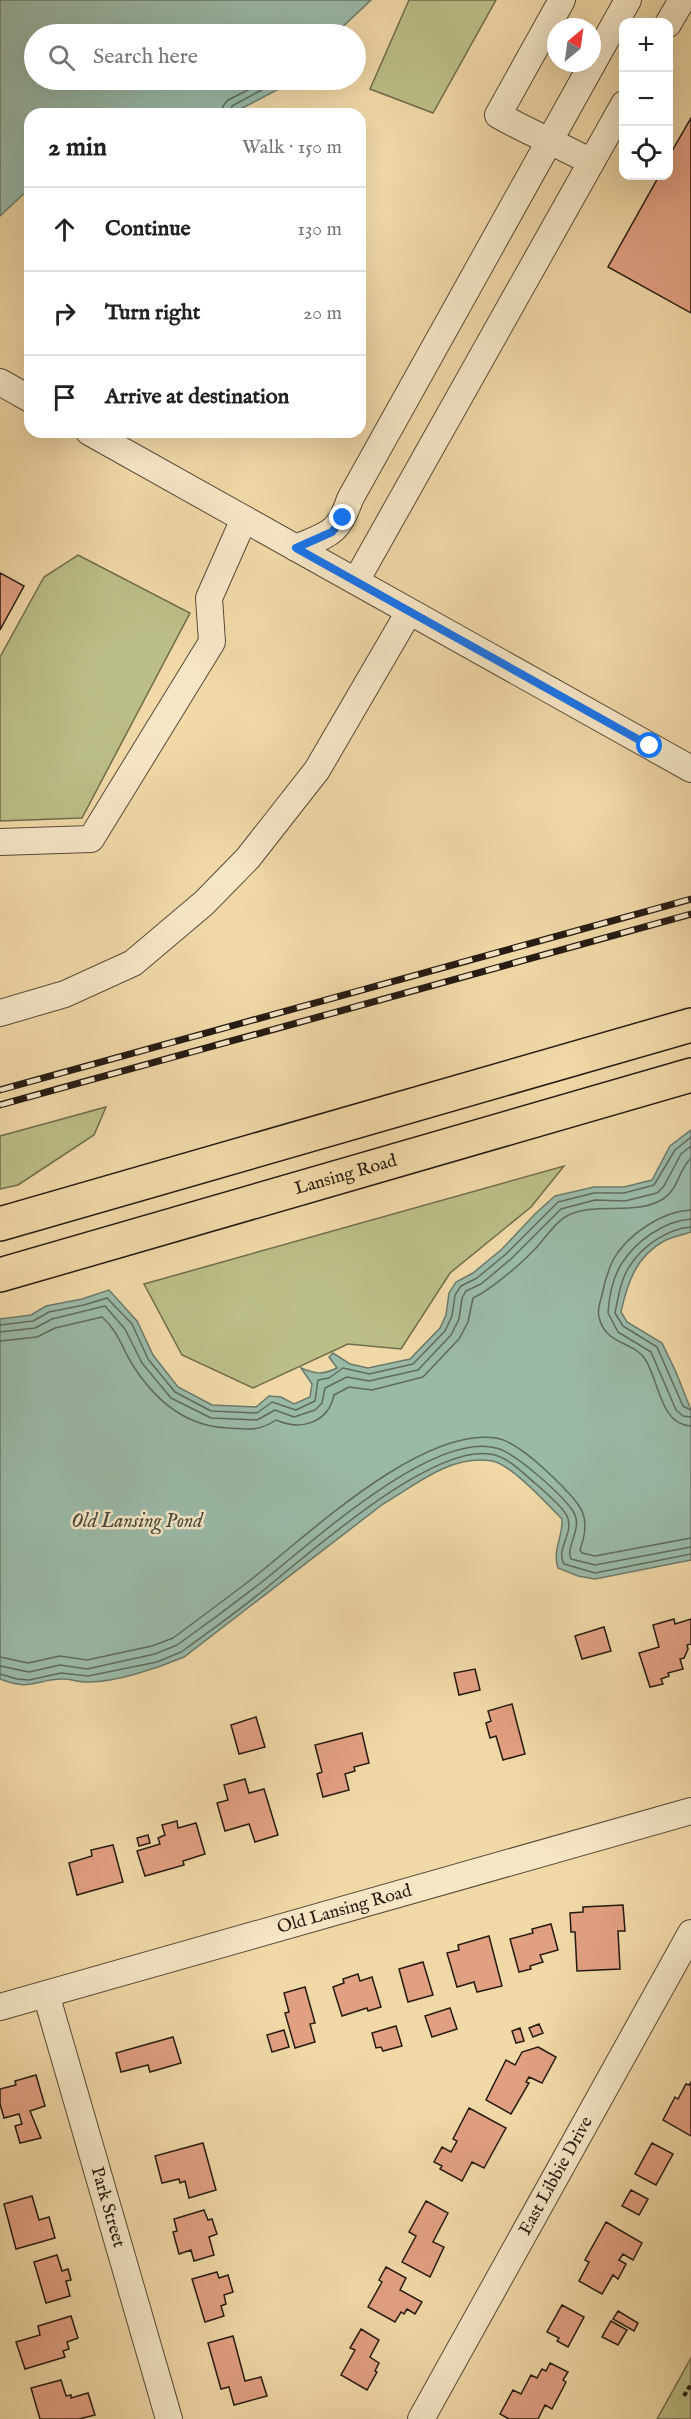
<!DOCTYPE html>
<meta charset="utf-8">
<style>
:root{--surface:#fff;--page:#f2f2f2;--text:#222;--muted:#767676;--line:#e0e0e0}
body{margin:0;font-family:"IM FELL English",serif;background:var(--page);color:var(--text)}
.controls{position:absolute;right:18px;top:18px;display:grid;overflow:hidden;border-radius:12px;box-shadow:0 6px 24px #0002}
.controls button{width:54px;height:54px;display:grid;place-items:center;padding:0;border:0;border-bottom:2px solid var(--line);background:var(--surface);color:var(--text);font:30px sans-serif}
.compass{position:absolute;left:547px;top:18px;width:54px;height:54px;border-radius:50%;background:var(--surface);box-shadow:0 6px 24px #0002;rotate:29deg}
.stop{position:absolute;width:18px;height:18px;margin:-14px;border:4px solid #1a73e8;border-radius:50%;background:#fff}
.stop.end{background:#1a73e8;border-color:#fff;box-shadow:0 2px 6px #0008}
.list{margin:0;padding:0;list-style:none}
h2{display:flex;justify-content:space-between;align-items:center;height:78px;margin:0;padding:0 24px;font-size:26px}
h2 small{font-size:20px;font-weight:400;color:var(--muted)}
.list li{display:grid;grid-template-columns:39px 1fr auto;gap:18px;align-items:center;box-sizing:border-box;height:84px;padding:0 24px;border-top:2px solid var(--line)}
.list b{display:block;font-size:22px;white-space:nowrap}
.list em{font-size:20px;font-style:normal;color:var(--muted)}
.icon{flex:none;width:33px;height:33px;fill:none;stroke:currentColor;stroke-width:2;stroke-linecap:round;stroke-linejoin:round}
.map{position:relative;flex:none;width:691px;height:2419px;overflow:hidden}
.search{position:absolute;background:var(--surface);box-shadow:0 6px 24px #0002;left:24px;top:24px;width:342px;height:66px;display:flex;align-items:center;gap:15px;box-sizing:border-box;padding:0 21px;border-radius:33px;color:var(--muted);font-size:22px}
.panel{position:absolute;background:var(--surface);box-shadow:0 6px 24px #0002;left:24px;top:108px;width:342px;height:330px;border-radius:18px}
.map>svg:first-child{display:block}
.green{fill:#bbbe86;stroke:#706c4c;stroke-width:1.5}
.water{fill:#9abaa8;stroke:#6b7a6c;stroke-width:1.5}
.lines{fill:none;stroke-linecap:round;stroke-linejoin:round}
.shore{stroke:#606a5d;stroke-width:1.5}
.building{fill:#e2a082;stroke:#251b12;stroke-width:1.5}
.minor-casing{stroke:#584a37;stroke-width:28}
.major-casing{stroke:#251b12;stroke-width:36}
.path{stroke:#251b12;stroke-width:4;stroke-dasharray:4.5 3;stroke-linecap:butt}
.minor{stroke:#f5e6c6;stroke-width:26}
.major{stroke:#f0d8a7;stroke-width:33}
.rail-casing{stroke:#251b12;stroke-width:7}
.rail{stroke:#f5e6c6;stroke-width:4.5;stroke-dasharray:14;stroke-linecap:butt}
.route{stroke:#1a73e8;stroke-width:8}
.labels{text-anchor:middle;dominant-baseline:central;stroke-width:5;stroke-linejoin:round;paint-order:stroke}
.street-label{font-size:18px;fill:#251b12;stroke:#f5e6c6}
.water-label{font-size:20px;font-style:italic;fill:#484b3f;stroke:#f5e6c6}
</style>
<div class="map">
<svg width="691" height="2419" viewBox="0 0 691 2419">
<rect width="100%" height="100%" fill="#f0d8a7"/>
<filter id="stains"><feTurbulence type="fractalNoise" baseFrequency=".00333" numOctaves="4"/><feColorMatrix values="0 0 0 0 .2 0 0 0 0 .09 0 0 0 0 .02 0 0 0 .5 -.17"/></filter>
<radialGradient id="worn" r=".72"><stop offset=".6" stop-color="#630" stop-opacity="0"/><stop offset="1" stop-color="#630" stop-opacity=".3"/></radialGradient>
<path class="green" d="M409,0h87l-63,113 -63,-24z
M78,555l112,58 -108,205 -82,3v-164l44,-80z
M106,1107l-12,28 -76,50 -18,4v-53z
M564,1166l-33,41 -81,66 -49,76 -53,-5 -95,44 -71,-33 -38,-71z
M691,2358v61h-34z"/>
<path class="water" d="M0,0h371l-36,34h-301v46h255l-10,9 -48,25h-201v74l-30,28z
M691,1130v102c-9,3 -19,5 -27,9 -28,15 -37,43 -43,71l6,10 35,21 14,29 15,38v150l-96,19 -17,-3 -20,-8c-6,-17 5,-31 4,-49 -14,-14 -51,-55 -70,-58 -41,-7 -76,24 -109,43l-199,153c-26,11 -70,26 -98,25 -8,0 -15,-3 -23,-3 -28,0 -30,13 -63,0v-360l31,-4 15,-9 36,-7 27,-9 28,31 16,34 25,32 34,18 44,2 13,-11 12,1 13,7 16,-7 2,-13 -11,-16c14,6 22,7 36,0l-8,-11 4,-4 17,11 18,4 42,-9 30,-31 6,-13 3,-22 7,-11 17,-9 29,-24 34,-36 19,-17 39,-9h30l28,-7 18,-34z"/>
<g class="lines">
<path class="shore" d="M222,114l1,-8 5,-6 40,-20
M230,114l2,-8 48,-26
M691,1210c-29,1 -64,25 -78,50 -5,11 -9,24 -11,35 -2,7 -5,15 -3,22 6,28 34,24 46,42 14,21 15,66 46,67
M691,1219c-27,2 -55,22 -69,44 -9,14 -13,34 -14,50l10,19 33,20 25,58 7,6 8,1
M691,1227c-24,2 -49,19 -62,40 -8,12 -11,31 -14,46l8,13 34,21 26,59 8,4
M0,1325l33,-4 16,-9 35,-7 23,-7 25,26 16,35 27,33 36,19 46,2 15,-11 24,8 19,-9 3,-21 11,-2 14,-10 26,6 44,-10 32,-33 7,-15 3,-21 6,-9 16,-8 29,-24 52,-52 36,-9h30l30,-8 21,-35 16,-13
M0,1332l35,-4 17,-9 53,-13 20,23 17,34 29,35 40,20 46,2 18,-10 19,7 21,-7 7,-7 3,-15 22,-11 22,4 49,-11 33,-35 8,-16 3,-21 4,-7 15,-7 30,-25 50,-50 34,-9 30,1 32,-8 7,-7 17,-32 10,-8
M0,1341l37,-4 18,-9 47,-11c17,15 20,32 32,50 22,34 52,59 93,61 21,1 31,4 49,-8 25,11 52,3 58,-25l15,-8 23,3 51,-13 36,-38 9,-17 5,-24c19,-9 49,-35 64,-51 9,-10 17,-23 28,-30 30,-17 69,0 98,-18 15,-9 16,-30 28,-41
M0,1657l28,6 32,-7 27,4 65,-14 21,-8c27,-20 54,-40 80,-60 57,-45 168,-151 243,-140 20,3 49,31 63,45 23,24 33,33 21,67l2,3 13,3 96,-18
M0,1666l29,6 31,-7 27,4 68,-15 22,-9c27,-19 54,-39 81,-60 50,-39 173,-154 238,-137 19,4 66,47 77,63 11,17 -8,35 -2,48l24,6 96,-18
M0,1674l17,5 12,1 32,-7 27,3 69,-14 24,-10c28,-20 57,-41 84,-63 45,-36 171,-150 230,-134 15,4 29,19 41,29 8,7 27,23 31,32 8,17 -12,33 -3,48l31,9 96,-19"/>
</g>
<path class="building" d="M691,118v195l-83,-46 51,-91h9v-18z
M0,573l24,13 -24,44z
M674,1619l1,5 16,-5v25l-4,1 1,4 -4,9 -4,1 3,10 -15,4 1,3 -8,3 2,5 -13,3 -11,-34 20,-6 -6,-22z
M604,1627l7,24 -29,8 -7,-23z
M475,1669l5,21 -21,5 -5,-22z
M512,1704l13,50 -22,6 -7,-24 -6,2 -4,-15 5,-2 -3,-10z
M256,1717l9,30 -26,7 -8,-29z
M362,1733l7,30 -15,4 1,4 -10,3 4,16 -26,7 -6,-23 5,-2 -7,-27z
M245,1779l4,14 15,-4 14,46 -23,7 -6,-18 -24,7 -8,-28 11,-3 -4,-15z
M177,1821l1,7 18,-5 9,31 -22,7 1,4 -39,11 -8,-25 23,-7 -2,-6 7,-3 -3,-10z
M148,1835l2,8 -11,3 -2,-8z
M113,1845l10,37 -46,13 -8,-32 23,-7 -1,-6z
M623,1905l2,26h-7l2,38 -43,2 -2,-39h-4l-1,-19 13,-1v-5z
M551,1924l7,26 -18,5 3,7 -13,4 1,3 -12,3 -9,-33 23,-6 -1,-4z
M489,1936l13,50 -25,6 -3,-10 -17,5 -10,-34 12,-3 -1,-5z
M423,1962l10,33 -25,7 -9,-33z
M358,1974l2,7 12,-4 9,30 -13,4 -1,-3 -25,8 -9,-29 11,-4 -1,-4z
M305,1987l10,36 -5,1 5,18 -20,6 -10,-35 4,-1 -5,-19z
M450,2008l7,21 -25,8 -7,-21z
M539,2024l4,9 -10,4 -4,-9z
M396,2026l6,20 -19,5 -2,-4 -5,1 -4,-15z
M520,2028l4,13 -8,2 -4,-12z
M284,2030l5,17 -17,5 -5,-17z
M173,2037l8,26 -31,9 -2,-7 -27,7 -5,-19z
M538,2047l18,10 -14,26 -13,-6 -3,5 3,1 -18,31 -25,-14 20,-40 9,5 7,-13z
M36,2075l9,31 -15,5 11,27 -21,5 -5,-17 7,-2 -3,-10 -15,4 -4,-14v-15l16,-4 -1,-4z
M691,2082v54l-28,-16 12,-23 3,2 8,-15 3,1z
M469,2108l37,20 -22,40 -12,-6 -10,19 -22,-12 2,-3 -8,-4 8,-15 9,5 6,-11 -4,-2z
M203,2143l13,47 -27,8 -4,-17 -5,2 -1,-4 -17,4 -7,-27z
M652,2143l21,11 -17,31 -21,-11z
M631,2190l17,9 -9,16 -17,-9z
M32,2196l7,24 10,-3 6,21 -39,11 -12,-45z
M426,2201l22,12 -15,29 11,5 -14,30 -28,-15 14,-26 -7,-4z
M204,2210l4,10 4,-1 5,15 -8,3 5,18 -20,6 -3,-11 -12,4 -6,-22 4,-1 -3,-12z
M606,2222l36,21 -9,17 -10,-6 -4,6 7,4 -8,15 -5,-4 -11,19 -23,-13 10,-19 -4,-2z
M57,2255l5,16 6,-2 3,11 -5,1 4,15 -24,7 -12,-41z
M386,2267l20,11 -6,12 22,12 -7,12 -8,-5 -3,5 -3,-2 -6,10 -27,-15 14,-25 -3,-2z
M217,2272l2,6 9,-3 5,17 -9,3 2,9 -5,2 3,10 -19,6 -13,-43z
M562,2305l22,12 -16,30 -11,-6 2,-3 -12,-6z
M618,2311l20,12 -4,8 -21,-12z
M71,2316l7,22 -11,4 2,7 -6,2 2,6 -40,12 -9,-27 24,-7 -2,-9z
M611,2321l16,9 -9,15 -16,-8z
M361,2329l18,11 -9,17 9,6 -4,8 2,1 -10,18 -26,-15 14,-25 -5,-2z
M233,2336l12,45 16,-4 6,19 -33,9 -5,-18 -8,2 -13,-46z
M550,2363l18,9 -5,8 3,2 -14,27 -7,-4 -7,14h-29l-9,-5 13,-24 8,4 10,-19 6,3 5,-9 4,2z
M61,2380l5,16 5,-1v3l17,-5 7,22 -16,4h-39l-9,-31z"/>
<g class="lines">
<g class="minor-casing">
<g id="minor">
<path d="M562,0l-64,115c30,17 62,30 93,47"/>
<path d="M668,24l14,-24"/>
<path d="M0,382l30,17"/>
<path d="M89,432l602,337"/>
<path d="M296,548c32,-14 42,-13 54,-49l278,-499"/>
<path d="M356,581l268,-477"/>
<path d="M0,842l91,-3 121,-197 -3,-44 35,-79"/>
<path d="M0,1013l65,-19 68,-31 71,-60 44,-45 69,-88 92,-158"/>
<path id="s1" d="M46,1994l123,425"/>
<path id="s2" d="M0,2007l691,-196"/>
<path id="s3" d="M421,2419l270,-486"/>
</g>
</g>
<g class="major-casing">
<g id="major">
<path d="M0,1224l691,-199"/>
<path id="s4" d="M0,1275l691,-200"/>
</g>
</g>
<path class="path" d="M684,2396l7,-12"/>
<use href="#minor" class="minor"/>
<use href="#major" class="major"/>
<g class="rail-casing">
<path id="rail" d="M0,1090l691,-191
M0,1105l691,-191"/>
</g>
<use href="#rail" class="rail"/>
</g>
<g class="lines">
<path class="route" d="M343,518l-11,14 -36,16 354,198"/>
</g>
<g class="labels">
<g class="street-label">
<text stroke="none"><textPath href="#s4" startOffset="360">Lansing Road</textPath></text>
<text stroke="none"><textPath href="#s2" startOffset="358">Old Lansing Road</textPath></text>
<text stroke="none"><textPath href="#s3" startOffset="278">East Libbie Drive</textPath></text>
<text stroke="none"><textPath href="#s1" startOffset="222">Park Street</textPath></text>
</g>
<g class="water-label">
<text x="137" y="1521">Old Lansing Pond</text>
</g>
</g>
<rect width="100%" height="100%" filter="url(#stains)"/>
<rect width="100%" height="100%" fill="url(#worn)"/>
</svg>
<div class="controls">
<button>+</button>
<button>−</button>
<button><svg class="icon" aria-label="locate" viewBox="0 0 24 24"><circle cx="12" cy="12" r="6"/><path d="M12 2v4M12 18v4M2 12h4M18 12h4"/></svg></button>
</div>
<svg class="compass" viewBox="-18 -18 36 36"><path d="M0-13l5 13h-10z" fill="#e53935"/><path d="M0 13l5-13h-10z" fill="#767676"/></svg>
<div class="stop" style="left:650px;top:746px"></div>
<div class="stop end" style="left:343px;top:518px"></div>
<div class="search"><svg class="icon" aria-label="search" viewBox="0 0 24 24"><circle cx="10" cy="10" r="6"/><path d="M15 15l6 6"/></svg>Search here</div>
<section class="panel">
<h2>2 min<small>Walk · 150 m</small></h2>
<ul class="list">
<li><svg class="icon" aria-label="ahead" viewBox="0 0 24 24"><path d="M12 20V5M6 11l6-6 6 6"/></svg><div><b>Continue</b></div><em>130 m</em></li>
<li><svg class="icon" aria-label="right" viewBox="0 0 24 24"><path d="M7 20v-9h11M14 6l5 5-5 5"/></svg><div><b>Turn right</b></div><em>20 m</em></li>
<li><svg class="icon" aria-label="arrive" viewBox="0 0 24 24"><path d="M6 21V4h12l-3 4 3 4H6"/></svg><div><b>Arrive at destination</b></div></li>
</ul>
</section>
</div>
